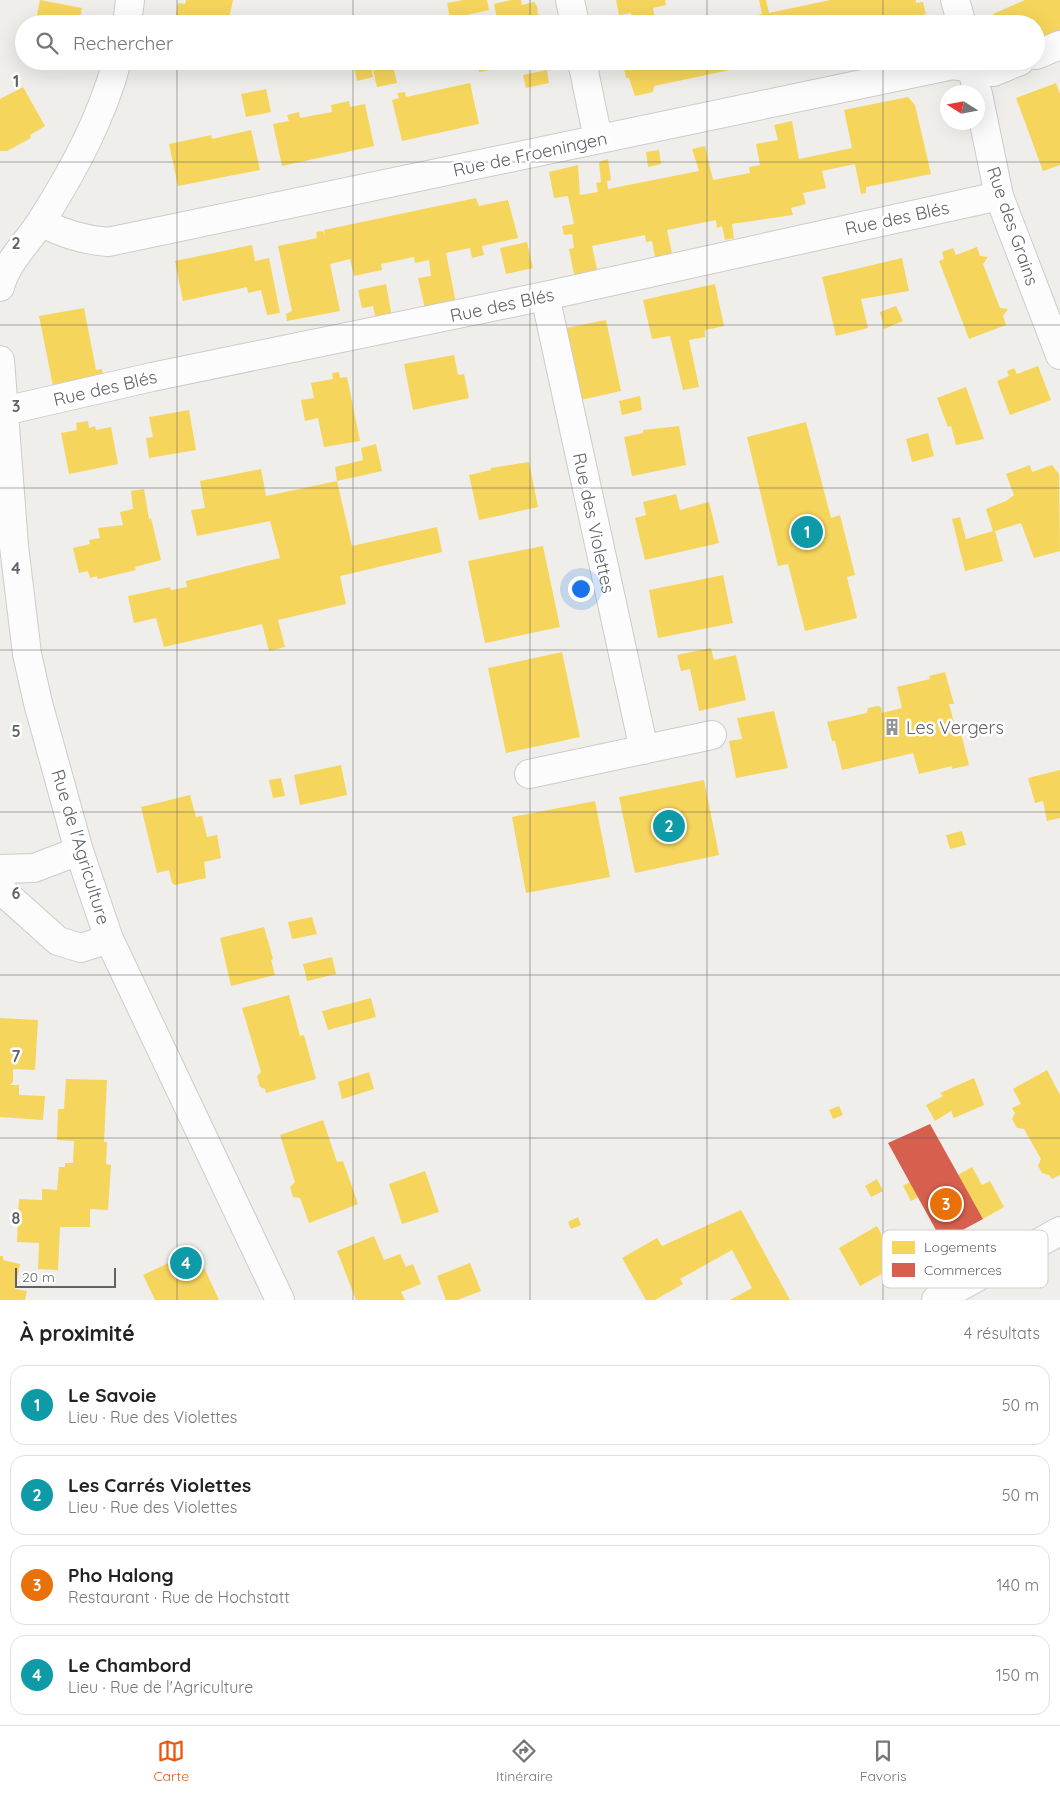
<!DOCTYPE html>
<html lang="fr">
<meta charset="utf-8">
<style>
:root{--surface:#fff;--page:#f2f2f2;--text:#222;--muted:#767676;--line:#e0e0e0;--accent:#ea580c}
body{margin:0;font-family:Quicksand,sans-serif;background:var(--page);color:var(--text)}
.compass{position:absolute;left:940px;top:85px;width:45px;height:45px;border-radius:50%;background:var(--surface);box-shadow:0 5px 20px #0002;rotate:281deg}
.scale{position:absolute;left:15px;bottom:12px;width:101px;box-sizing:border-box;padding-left:5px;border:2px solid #5f6368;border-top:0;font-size:14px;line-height:18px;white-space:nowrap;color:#5f6368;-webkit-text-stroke:4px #fff;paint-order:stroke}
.you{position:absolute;left:580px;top:588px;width:18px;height:18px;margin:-12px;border:4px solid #fff;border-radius:50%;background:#1a73e8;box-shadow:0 0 0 8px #1a73e833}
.badge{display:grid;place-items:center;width:32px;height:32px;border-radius:50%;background:var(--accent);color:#fff;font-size:16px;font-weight:700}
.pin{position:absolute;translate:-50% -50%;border:2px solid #fff;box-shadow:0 1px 5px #0006}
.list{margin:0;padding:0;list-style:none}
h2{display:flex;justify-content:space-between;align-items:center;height:65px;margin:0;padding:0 20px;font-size:21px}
h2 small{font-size:16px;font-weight:400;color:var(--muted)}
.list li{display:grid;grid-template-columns:32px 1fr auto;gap:15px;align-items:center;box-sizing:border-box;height:80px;margin:0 10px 10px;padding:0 10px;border:1px solid var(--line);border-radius:15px}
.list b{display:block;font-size:19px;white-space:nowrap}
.list p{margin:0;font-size:16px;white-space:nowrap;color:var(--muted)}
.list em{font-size:16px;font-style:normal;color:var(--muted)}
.icon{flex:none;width:28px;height:28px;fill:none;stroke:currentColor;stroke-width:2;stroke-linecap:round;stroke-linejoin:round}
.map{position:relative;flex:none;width:1060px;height:1300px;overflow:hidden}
.search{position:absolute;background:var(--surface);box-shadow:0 5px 20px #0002;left:15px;right:15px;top:15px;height:55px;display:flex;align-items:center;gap:12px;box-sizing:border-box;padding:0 18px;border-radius:28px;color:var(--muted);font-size:19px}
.sheet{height:425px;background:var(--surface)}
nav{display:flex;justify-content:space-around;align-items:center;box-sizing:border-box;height:70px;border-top:1px solid var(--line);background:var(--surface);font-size:14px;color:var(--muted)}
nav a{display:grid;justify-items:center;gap:2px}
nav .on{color:var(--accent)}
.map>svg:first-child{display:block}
.homes{fill:#f6d55c}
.shops{fill:#d6604d}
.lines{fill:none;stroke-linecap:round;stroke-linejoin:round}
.minor-casing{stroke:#cbcccc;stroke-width:30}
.tertiary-casing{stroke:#cbcccc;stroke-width:30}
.minor{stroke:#fdfcfc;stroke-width:28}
.tertiary{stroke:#fdfcfc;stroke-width:28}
.grid{fill:none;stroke:#5f6368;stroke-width:1;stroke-opacity:0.55}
.labels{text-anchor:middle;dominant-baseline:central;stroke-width:5;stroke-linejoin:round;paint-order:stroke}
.street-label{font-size:18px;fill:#5f6368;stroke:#fff}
.poi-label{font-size:18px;fill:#5f6368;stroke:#fff;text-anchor:start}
.key{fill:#fff;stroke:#cfd0d2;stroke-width:1}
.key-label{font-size:14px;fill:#5f6368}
.grid-label{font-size:16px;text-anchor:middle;font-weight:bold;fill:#5f6368;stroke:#fff;stroke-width:5;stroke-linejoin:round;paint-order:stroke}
</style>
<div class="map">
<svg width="1060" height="1300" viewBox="0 0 1060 1300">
<rect width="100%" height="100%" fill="#efeeea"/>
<path class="homes" d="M40,0l42,8 -3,16h-44z
M186,0h47l-4,19 8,1 -1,4h-62l4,-21 7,1z
M463,0h24l2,10 -22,5 2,9h-18l-4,-21z
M511,0h10l1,5 12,-3 3,4 2,18h-41l-4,-20z
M616,0h49l1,5 -13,3 3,16h-22l-3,-11 -12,2z
M759,0h7l3,13 61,-13h86v3l7,-1 3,12 -4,1 2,9h-205l43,-10z
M1025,0h35v31l-24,9v-16h-38l-5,-10z
M353,61h17l3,16 -16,4z
M371,61h21l5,22 -20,4z
M477,61h52v1l-50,10z
M626,61h141v1l-113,24 -1,6 -18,4 -6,-18h-3l-3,-15z
M547,70l2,13 -23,5 -3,-13z
M470,83l9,41 -77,17 -10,-41 7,-2 -2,-5 8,-1 1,5z
M1056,83l4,11v71l-17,6 -27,-73z
M23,87l22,39 -15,9 1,3 -24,13h-7v-52z
M266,89l5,23 -25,5 -5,-23z
M908,97l7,8 16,69 -65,13v6l-5,1 -6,-30 -33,7 4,17 -23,5 3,11 -15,4 2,7 -61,9 2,14 -9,2 -3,-14 -5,2 -1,-8 -49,10 6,28 -17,4 -4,-21 -6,1 -1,-7 -53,11 6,28 -23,5 -6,-30 5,-1 -2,-14 -8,1 -2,-9 12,-2 -6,-28 -14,2 -5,-26 29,-7 2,30 18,-3 -2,-9 5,-1 -2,-20 9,-3 3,21 -4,1 1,8 91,-18 -7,-22 13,-3 8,34 37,-7 -1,-6 11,-2 -4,-21 22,-4 -4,-15 18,-4 7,38 53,-11 -8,-38z
M349,101l1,6 15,-3 9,42 -92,20 -9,-42 16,-3 -2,-6 12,-3 1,6 32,-6 -1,-7z
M251,130l9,40 -82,16 -9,-42 42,-9 1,4z
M659,150l2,14 -13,3 -2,-15z
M476,198l3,8 29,-6 10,38 -36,8 2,9 -12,3 -2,-10 -24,5 10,50 -31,6 -7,-31 13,-2 -2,-16 -14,3 -1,-6 -33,7 1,6 -28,6 -4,-17 -20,5 10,47 -53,10 -1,-7 6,-3 -14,-65 39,-8 -1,-6 7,-1 2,6 -1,-7z
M527,242l6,26 -27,6 -6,-26z
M252,245l3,16 14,-3 11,55 -13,2 -6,-25 -13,3 -1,-6 -64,14 -8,-40z
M977,247l3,9 8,1 -5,7 17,44 8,1 -5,7 3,9 -37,14 -30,-78 5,-2 -2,-7 11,-4 3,7z
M902,258l7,33 -48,8 7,29 -32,8 -14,-59z
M386,284l6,33 -16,3 -3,-14 -11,2 -4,-18z
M715,284l9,42 -19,4v7l-16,3 10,47 -16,3 -13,-54 -18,3 -9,-39z
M896,306l7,15 -19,8 -4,-17z
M84,308l12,62 6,-1 1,8 -50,9 -14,-70z
M606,320l15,71 -40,9 -15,-72z
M454,355l4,20 6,-1 5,24 -56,12 -9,-46z
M1038,366l13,34 -41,15 -13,-34 12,-5 -2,-5 7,-3 3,6z
M339,372l1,6 7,-1 13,64 -36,6 -6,-29 -13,3 -4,-21 13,-2 -3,-15 22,-4 -1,-6z
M966,387l18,52 -28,6 -5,-19 -3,1 -11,-29z
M640,396l2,14 -20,5 -3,-14z
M189,410l7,40 -47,8 -3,-20 7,-1 -4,-20z
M88,421l1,7 6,-2 1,4 15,-3 7,37 -49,10 -8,-41 16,-3 -1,-7z
M806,422l25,96 9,-3 15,60 -8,2 10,41 -52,13 -17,-67 -10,2 -31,-129z
M679,426l7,39 -54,11 -8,-39 19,-4v-3z
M928,433l6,23 -22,6 -6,-23z
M376,444l6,27 -45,10 -2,-14 28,-7 -2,-12z
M529,462l9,45 -59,13 -10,-45 22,-5v-2z
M1030,465l2,7 20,-7 7,9 1,77 -26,7 -13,-35 -26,8 8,30 -38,10 -13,-52 8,-2 6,22 27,-8 -7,-22 20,-8 8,-6 -8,-21z
M261,469l5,27 71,-15 15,65 85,-19 5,25 -102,24 6,28 -68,16 7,27 -16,4 -7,-27 -98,23 -8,-29 -22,5 -6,-27 42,-9 1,3 16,-3 -1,-6 94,-23 -10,-37 -73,15 -6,-26 14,-2 -5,-27z
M144,489l5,30 2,-1 10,42 -26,7 1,3 -38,9 -1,-3 -7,2 -2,-7 -9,2 -6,-25 17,-4 -1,-4 11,-2 -2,-10 25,-3 -3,-13 13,-3 -2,-18z
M676,494l4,16 29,-8 10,41 -74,17 -10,-42 11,-3 -3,-13z
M543,546l17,81 -75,16 -17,-82z
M723,575l10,48 -75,15 -9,-48z
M711,648l3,12 22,-5 10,45 -47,11 -9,-42 -9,2 -4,-16z
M562,652l18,85 -74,16 -18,-85z
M945,672l9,32h-5l8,30 4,-1 8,32 -17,4v-3l-33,8 -6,-21 -71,17 -7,-29h-3l-5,-19 40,-9 1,-5 10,-2 3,1 1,6 20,-5 -5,-21 33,-8 -1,-3z
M774,711l14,57 -52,10 -7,-37 13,-2 -5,-21z
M341,765l6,30 -47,10 -6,-30z
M1060,770v48l-13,3 -4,-20 -8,2 -7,-25z
M281,778l4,18 -12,2 -4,-18z
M704,780l15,75 -84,18 -16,-76z
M190,795l6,22 6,-1 5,21 10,-2 4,23 -17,4 2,16 -31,7 -3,-2 -3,-13 -12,3 -16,-66z
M595,801l15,76 -84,16 -14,-76z
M962,831l4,14 -16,4 -4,-14z
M312,917l5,17 -25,5 -4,-17z
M264,927l9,32 -2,1 4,15 -44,11 -11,-48z
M332,957l4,17 -29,7 -4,-17z
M289,995l11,41 4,-1 12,44 -50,14 -1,-4 -5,-2 -3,-11 4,-4 -19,-64z
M371,998l5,19 -48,13 -6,-19z
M0,1018l38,2 -3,50 -22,-1v13l-3,3h9v10l26,1 -2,24 -43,-3z
M1047,1070l13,25v80l-8,4 -3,-4 -7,-2 -4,-7 3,-7 -17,-30 -7,-1 -5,-9 3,-6 -3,-5 9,-4 -8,-15z
M369,1072l5,17 -32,10 -4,-17z
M974,1078l10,27 -30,13 -3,-7 -16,10 -9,-16 17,-9 -3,-3z
M66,1079l41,1 -3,62h3l-1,22 5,1 -3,45 -18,-1v18h-30l-2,43 -20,-1 1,-26 -22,-1 2,-43 23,1v-11l15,1 2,-23h6v-4h8l1,-22 -17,-1 1,-31h6z
M839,1106l4,9 -10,4 -4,-9z
M323,1120l14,42 6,-1 15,43 -49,19 -9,-25 -7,-1 -3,-10 5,-5 -15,-47z
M972,1167l10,18 8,-4 14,26 -21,12 -25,-44z
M425,1171l14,41 -37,12 -13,-40z
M877,1179l6,12 -12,6 -6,-11z
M910,1182l8,15 -7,4 -8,-15z
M741,1210l49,90h-60l22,-12 -20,-38 -52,29 3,5 -28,16h-9l-24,-42 35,-20 5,8z
M578,1217l3,8 -10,4 -3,-7z
M877,1226l21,39 -38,21 -21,-38z
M374,1236l10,24 16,-6 6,13 7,-3 8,20 -20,8 4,8h-49l-19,-49z
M196,1250l23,50h-64l-12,-25z
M0,1256h3v4l17,4 -5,25 12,2 -2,9h-25z
M470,1263l11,28 -24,9h-11l-9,-24z"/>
<path class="shops" d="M930,1124l53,95 -41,22 -54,-98z"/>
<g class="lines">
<g class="minor-casing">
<path id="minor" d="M570,0l5,24
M127,24l3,-24
M1036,55l24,-10
M582,61l16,78
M41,222c22,12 42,18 67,20l845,-177 40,7 27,-11
M0,287c7,-27 28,-44 42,-67 31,-49 60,-102 75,-159
M545,296l99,454
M0,360l14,186 13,108 11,49 41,148 30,88 171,361
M4,411l148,-34 393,-81 454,-100
M529,774l183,-39
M0,869l34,-1 45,-17
M0,889l58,52 23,7 28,-9
M936,1300l124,-69"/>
</g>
<g class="tertiary-casing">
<path id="tertiary" d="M955,0l7,24
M971,61l6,31
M978,94l21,102 61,159"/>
</g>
<use href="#minor" class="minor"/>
<use href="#tertiary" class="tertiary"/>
</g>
<path class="grid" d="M177,0v24M353,0v24M530,0v24M707,0v24M883,0v24M177,61v1239M353,61v1239M530,61v1239M707,61v1239M883,61v1239M0,162h1060M0,325h1060M0,488h1060M0,650h1060M0,812h1060M0,975h1060M0,1138h1060"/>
<defs>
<g id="building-bare" transform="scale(1.35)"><path d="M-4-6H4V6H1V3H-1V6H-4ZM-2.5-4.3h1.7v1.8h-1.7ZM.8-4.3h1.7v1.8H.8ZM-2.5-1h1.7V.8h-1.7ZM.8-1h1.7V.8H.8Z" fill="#919496" stroke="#fff" stroke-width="2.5" paint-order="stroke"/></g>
</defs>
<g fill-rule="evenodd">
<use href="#building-bare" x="892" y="727"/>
</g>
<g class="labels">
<g class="street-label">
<text transform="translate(530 154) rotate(-12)">Rue de Froeningen</text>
<text transform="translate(897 218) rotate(-12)">Rue des Blés</text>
<text transform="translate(1013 226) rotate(71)">Rue des Grains</text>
<text transform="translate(502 305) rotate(-12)">Rue des Blés</text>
<text transform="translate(105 388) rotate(-13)">Rue des Blés</text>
<text transform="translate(594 523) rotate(78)">Rue des Violettes</text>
<text transform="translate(81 847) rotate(73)">Rue de l'Agriculture</text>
</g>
<g class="poi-label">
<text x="906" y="727">Les Vergers</text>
</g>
</g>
<rect x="882" y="1230" width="166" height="58" rx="8" class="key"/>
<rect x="892" y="1241" width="23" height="13" fill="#f6d55c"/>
<rect x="892" y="1263" width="23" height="14" fill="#d6604d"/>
<g class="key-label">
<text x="924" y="1252">Logements</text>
<text x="924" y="1275">Commerces</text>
</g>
<g class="grid-label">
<text x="16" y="87">1</text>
<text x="16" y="249">2</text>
<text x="16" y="412">3</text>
<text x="16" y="574">4</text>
<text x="16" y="737">5</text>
<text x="16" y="899">6</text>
<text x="16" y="1062">7</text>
<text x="16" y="1224">8</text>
</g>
</svg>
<svg class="compass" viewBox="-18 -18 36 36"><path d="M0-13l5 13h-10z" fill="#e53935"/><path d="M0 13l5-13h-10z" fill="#767676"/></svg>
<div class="scale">20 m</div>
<div class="you"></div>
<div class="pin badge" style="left:807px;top:532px;background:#0f9aa8">1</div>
<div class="pin badge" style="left:669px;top:826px;background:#0f9aa8">2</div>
<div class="pin badge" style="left:946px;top:1204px;background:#e8710a">3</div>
<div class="pin badge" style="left:186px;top:1263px;background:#0f9aa8">4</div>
<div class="search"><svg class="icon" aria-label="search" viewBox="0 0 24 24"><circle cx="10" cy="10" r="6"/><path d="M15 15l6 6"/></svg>Rechercher</div>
</div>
<section class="sheet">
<h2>À proximité<small>4 résultats</small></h2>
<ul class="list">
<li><span class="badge" style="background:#0f9aa8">1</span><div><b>Le Savoie</b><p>Lieu · Rue des Violettes</p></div><em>50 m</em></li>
<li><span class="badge" style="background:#0f9aa8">2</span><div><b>Les Carrés Violettes</b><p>Lieu · Rue des Violettes</p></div><em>50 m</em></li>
<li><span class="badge" style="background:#e8710a">3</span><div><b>Pho Halong</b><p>Restaurant · Rue de Hochstatt</p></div><em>140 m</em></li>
<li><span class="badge" style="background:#0f9aa8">4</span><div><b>Le Chambord</b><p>Lieu · Rue de l'Agriculture</p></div><em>150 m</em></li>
</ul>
</section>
<nav>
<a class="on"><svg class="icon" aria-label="map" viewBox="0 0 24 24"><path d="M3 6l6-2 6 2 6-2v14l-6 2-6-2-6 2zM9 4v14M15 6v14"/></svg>Carte</a>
<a><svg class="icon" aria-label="directions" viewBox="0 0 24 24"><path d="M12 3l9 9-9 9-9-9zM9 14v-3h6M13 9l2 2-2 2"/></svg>Itinéraire</a>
<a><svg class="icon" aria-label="saved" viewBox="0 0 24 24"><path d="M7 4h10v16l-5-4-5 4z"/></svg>Favoris</a>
</nav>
